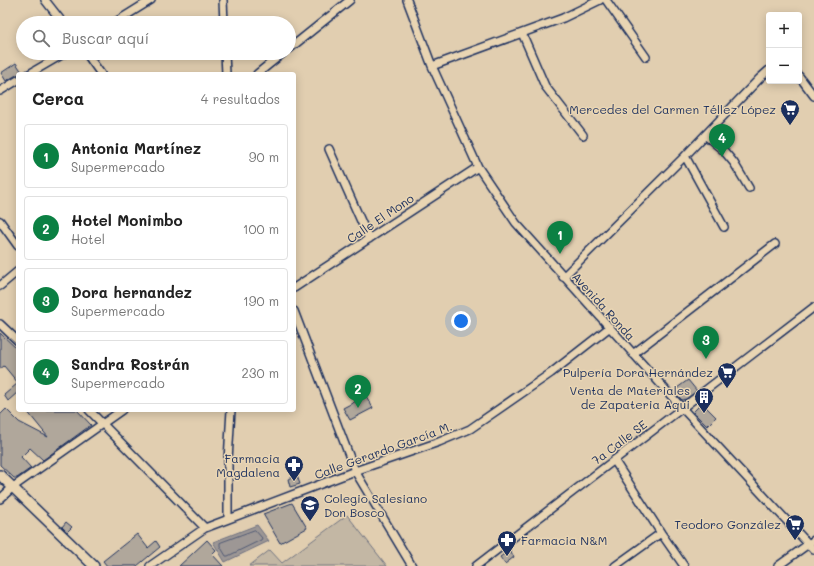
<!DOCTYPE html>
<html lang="es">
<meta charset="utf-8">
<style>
:root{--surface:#fff;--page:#f6f6f6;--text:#222;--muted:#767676;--line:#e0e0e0;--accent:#0b8043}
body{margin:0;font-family:Mali,sans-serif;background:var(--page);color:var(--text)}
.controls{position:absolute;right:12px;top:12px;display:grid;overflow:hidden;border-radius:4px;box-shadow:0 2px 10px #0003}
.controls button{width:36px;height:36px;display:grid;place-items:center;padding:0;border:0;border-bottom:1px solid var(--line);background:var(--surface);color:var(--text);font:20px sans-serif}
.you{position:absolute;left:461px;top:321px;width:14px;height:14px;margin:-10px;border:3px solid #fff;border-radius:50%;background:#1a73e8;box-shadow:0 0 0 6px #1a73e833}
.badge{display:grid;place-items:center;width:26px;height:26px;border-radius:50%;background:var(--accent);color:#fff;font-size:13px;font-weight:700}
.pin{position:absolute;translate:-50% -33px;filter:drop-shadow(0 1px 2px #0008)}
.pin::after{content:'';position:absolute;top:21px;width:14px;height:12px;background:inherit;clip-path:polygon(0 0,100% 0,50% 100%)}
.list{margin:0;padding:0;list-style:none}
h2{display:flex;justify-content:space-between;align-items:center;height:52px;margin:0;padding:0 16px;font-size:17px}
h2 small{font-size:13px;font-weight:400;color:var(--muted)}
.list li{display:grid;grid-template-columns:26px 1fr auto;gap:12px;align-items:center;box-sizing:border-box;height:64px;margin:0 8px 8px;padding:0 8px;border:1px solid var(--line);border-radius:4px}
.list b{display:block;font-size:15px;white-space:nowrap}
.list p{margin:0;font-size:13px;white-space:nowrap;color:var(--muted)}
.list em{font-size:13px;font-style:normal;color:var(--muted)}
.icon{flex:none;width:22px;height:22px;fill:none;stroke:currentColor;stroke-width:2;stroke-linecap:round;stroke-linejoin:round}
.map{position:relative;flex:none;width:814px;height:566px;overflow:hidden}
.search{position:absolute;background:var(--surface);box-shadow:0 2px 10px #0003;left:16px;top:16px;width:280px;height:44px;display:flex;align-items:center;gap:10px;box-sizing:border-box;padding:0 14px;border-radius:22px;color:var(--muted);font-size:15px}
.panel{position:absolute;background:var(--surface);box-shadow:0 2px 10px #0003;left:16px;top:72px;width:280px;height:340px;border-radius:4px}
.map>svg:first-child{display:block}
.green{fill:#c3b7a4;stroke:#6f7381}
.water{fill:#9d9795;stroke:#696d7f}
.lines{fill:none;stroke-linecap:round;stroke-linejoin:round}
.shore{stroke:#4f5974;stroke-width:1}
.building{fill:#b0a79b;stroke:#1b2f5e}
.minor-casing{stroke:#1b2f5e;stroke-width:10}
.tertiary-casing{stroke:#1b2f5e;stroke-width:12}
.minor{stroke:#e9d5b3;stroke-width:7}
.tertiary{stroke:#e9d5b3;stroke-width:9}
.labels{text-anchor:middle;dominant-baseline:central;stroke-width:3;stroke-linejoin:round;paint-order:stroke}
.poi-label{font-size:12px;fill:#1b2f5e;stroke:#e9d5b3;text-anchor:end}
.street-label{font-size:12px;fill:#1b2f5e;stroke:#e9d5b3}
</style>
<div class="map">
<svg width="814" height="566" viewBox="0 0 814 566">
<rect width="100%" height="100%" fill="#e1ceb0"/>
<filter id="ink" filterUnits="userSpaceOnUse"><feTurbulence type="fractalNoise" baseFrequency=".025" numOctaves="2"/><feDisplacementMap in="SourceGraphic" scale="8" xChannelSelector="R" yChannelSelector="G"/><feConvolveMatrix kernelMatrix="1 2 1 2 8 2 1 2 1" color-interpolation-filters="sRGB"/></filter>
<g filter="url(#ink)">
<path class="green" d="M347,515l40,51h-138l21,-16 12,13z"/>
<path class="water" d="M257,525l12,16 -44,21 -12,-20z"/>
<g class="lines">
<path class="shore" d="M255,530l7,8 -1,2 -33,16h-2l-6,-10v-3z"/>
</g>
<path class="building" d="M16,63l6,9 -16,9 -5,-8z
M0,333l18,17v42l-10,9 -4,-6 14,-12 -14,-17 -4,3z
M688,380l9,11 -11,8 -4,1 -9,-9z
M366,396l7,12 -23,12 -7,-12z
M702,403l14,14 -9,9 -14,-14z
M6,409l13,13 29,15 -22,-27h51l14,15 -48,35 -13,-12 -9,9 10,11 -14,10h-3l-14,-13v-50z
M297,476l3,8 -10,3 -2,-8z
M292,503l15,25 -27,15 -17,-29z
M66,522l6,5 -5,5 -5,-5z
M137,534l11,14 8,-7 4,6 -23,19h-30l-4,-5z
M207,540l9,10 -4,4 11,12h-44z
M510,550l4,7 -9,7 -5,-7z"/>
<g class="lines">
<g class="minor-casing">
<path id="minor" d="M45,0l18,23
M223,0l1,23
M407,0l25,66 46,101 38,56 166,185 132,142
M606,0l40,57
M114,23l37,-23
M522,33l23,53 38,49
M289,49l61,-49
M86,53l15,21
M225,53l1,21
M432,66l131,-48 37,-18
M29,74l36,-21
M257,74l26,-21
M799,76l15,20
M0,91l18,-11
M705,135l19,16 10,12 15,25
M329,149l40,90
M685,156l39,71
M0,221l18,25
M563,277l122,-121 75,-78 9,-8
M0,286l18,-15
M294,288l184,-121
M294,311l61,160 57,95
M0,324l18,17
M633,354l142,-110
M89,410l116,118
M614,460l47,73 23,33
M0,499l13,-12 109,-77
M228,519v-59l3,-50
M150,566l55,-38 150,-57 84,-29 31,-13 81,-56 59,-46
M476,566l338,-259
M615,566l46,-33
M778,566l36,-26"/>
</g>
<g class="tertiary-casing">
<path id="tertiary" d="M0,475l94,91"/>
</g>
<use href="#minor" class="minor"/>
<use href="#tertiary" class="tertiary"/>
</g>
</g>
<defs>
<g id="supermarket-pin" transform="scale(1)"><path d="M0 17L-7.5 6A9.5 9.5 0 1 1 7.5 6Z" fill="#1b2f5e" stroke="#e9d5b3"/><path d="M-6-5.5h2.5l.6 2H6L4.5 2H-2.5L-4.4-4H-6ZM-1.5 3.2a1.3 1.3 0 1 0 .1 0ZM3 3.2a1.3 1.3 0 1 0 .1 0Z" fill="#fff"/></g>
<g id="building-pin" transform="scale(1)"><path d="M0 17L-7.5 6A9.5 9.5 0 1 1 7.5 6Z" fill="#1b2f5e" stroke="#e9d5b3"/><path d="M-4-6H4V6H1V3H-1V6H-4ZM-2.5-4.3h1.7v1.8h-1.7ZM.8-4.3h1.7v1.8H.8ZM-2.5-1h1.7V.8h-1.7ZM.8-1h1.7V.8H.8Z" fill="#fff"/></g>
<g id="pharmacy-pin" transform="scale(1)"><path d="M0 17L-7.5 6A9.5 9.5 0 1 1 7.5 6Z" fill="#1b2f5e" stroke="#e9d5b3"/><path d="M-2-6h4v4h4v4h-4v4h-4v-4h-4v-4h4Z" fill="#fff"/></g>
<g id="school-pin" transform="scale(1)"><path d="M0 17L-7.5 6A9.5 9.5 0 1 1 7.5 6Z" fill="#1b2f5e" stroke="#e9d5b3"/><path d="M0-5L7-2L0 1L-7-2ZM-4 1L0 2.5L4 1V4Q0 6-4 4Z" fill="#fff"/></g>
</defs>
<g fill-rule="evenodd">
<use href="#supermarket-pin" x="790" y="109"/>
<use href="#supermarket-pin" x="727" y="372"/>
<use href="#building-pin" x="704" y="397"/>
<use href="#pharmacy-pin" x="294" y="465"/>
<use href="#school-pin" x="310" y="505"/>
<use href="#supermarket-pin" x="795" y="524"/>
<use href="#pharmacy-pin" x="507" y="540"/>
</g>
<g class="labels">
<g class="poi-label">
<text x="776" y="109">Mercedes del Carmen Téllez López</text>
<text x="713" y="372">Pulpería Dora Hernández</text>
<text x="690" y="390">Venta de Materiales<tspan x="690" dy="14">de Zapateria Aqui</tspan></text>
<text x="280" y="458">Farmacia<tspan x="280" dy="14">Magdalena</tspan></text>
<text x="324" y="498" text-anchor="start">Colegio Salesiano<tspan x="324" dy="14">Don Bosco</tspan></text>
<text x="781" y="524">Teodoro González</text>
<text x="521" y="540" text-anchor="start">Farmacia N&amp;M</text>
</g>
<g class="street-label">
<text transform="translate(380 218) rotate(-34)">Calle El Mono</text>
<text transform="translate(604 306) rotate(48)">Avenida Ronda</text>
<text transform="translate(619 442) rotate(-37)">7a Calle SE</text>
<text transform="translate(383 450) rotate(-20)">Calle Gerardo García M.</text>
</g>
</g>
</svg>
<div class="controls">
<button>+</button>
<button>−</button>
</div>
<div class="you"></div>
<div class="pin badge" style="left:560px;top:254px">1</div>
<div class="pin badge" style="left:358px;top:408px">2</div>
<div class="pin badge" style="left:706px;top:359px">3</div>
<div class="pin badge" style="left:722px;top:157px">4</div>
<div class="search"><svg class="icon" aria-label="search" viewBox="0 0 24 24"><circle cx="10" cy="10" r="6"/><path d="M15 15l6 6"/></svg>Buscar aquí</div>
<section class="panel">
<h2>Cerca<small>4 resultados</small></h2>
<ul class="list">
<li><span class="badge">1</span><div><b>Antonia Martínez</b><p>Supermercado</p></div><em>90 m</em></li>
<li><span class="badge">2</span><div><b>Hotel Monimbo</b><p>Hotel</p></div><em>100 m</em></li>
<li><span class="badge">3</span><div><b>Dora hernandez</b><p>Supermercado</p></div><em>190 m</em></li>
<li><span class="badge">4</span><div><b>Sandra Rostrán</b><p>Supermercado</p></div><em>230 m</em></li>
</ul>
</section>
</div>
